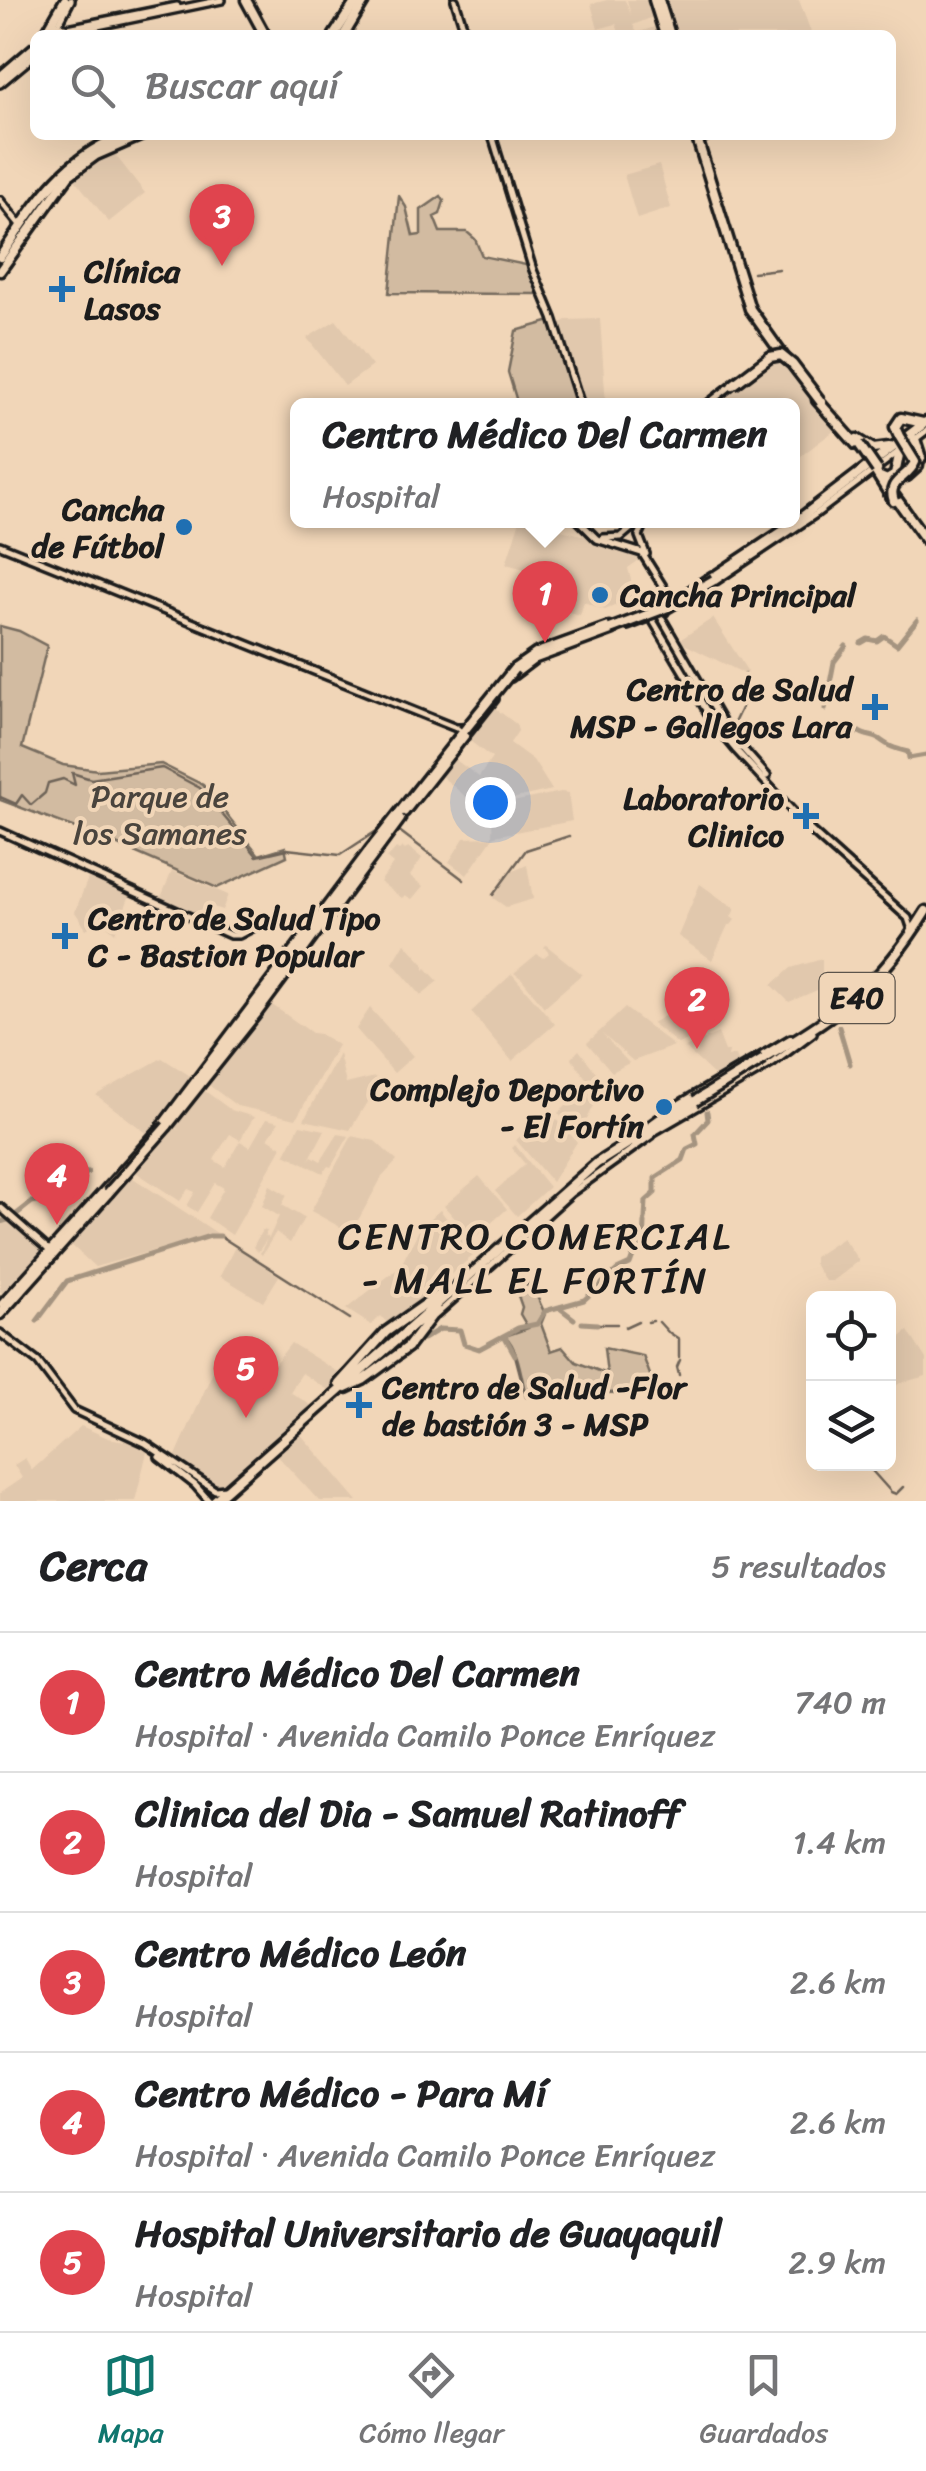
<!DOCTYPE html>
<html lang="es">
<meta charset="utf-8">
<style>
:root{--surface:#fff;--page:#f2f2f2;--text:#202124;--muted:#757577;--line:#e0e0e0;--accent:#0f766e}
body{margin:0;font-family:Sriracha,sans-serif;background:var(--page);color:var(--text)}
.controls{position:absolute;right:30px;bottom:30px;display:grid;overflow:hidden;border-radius:15px;box-shadow:0 10px 40px #0002}
.controls button{width:90px;height:90px;display:grid;place-items:center;padding:0;border:0;border-bottom:2px solid var(--line);background:var(--surface);color:var(--text);font:50px sans-serif}
.you{position:absolute;left:490px;top:802px;width:35px;height:35px;margin:-25px;border:8px solid #fff;border-radius:50%;background:#1a73e8;box-shadow:0 0 0 15px #1a73e833}
.badge{display:grid;place-items:center;width:65px;height:65px;border-radius:50%;background:var(--accent);color:#fff;font-size:32px;font-weight:700}
.pin{position:absolute;translate:-50% -82px;filter:drop-shadow(0 2px 5px #0008)}
.pin::after{content:'';position:absolute;top:52px;width:35px;height:30px;background:inherit;clip-path:polygon(0 0,100% 0,50% 100%)}
.popup{position:absolute;left:290px;top:398px;width:510px;height:130px;box-sizing:border-box;display:grid;place-content:center;border-radius:15px;background:var(--surface);filter:drop-shadow(0 2px 8px #0005);font-size:32px;white-space:nowrap;color:var(--muted)}
.popup b{font-size:38px;color:var(--text)}
.popup::after{content:'';position:absolute;left:50%;top:100%;margin-left:-20px;border:20px solid transparent;border-top-color:var(--surface)}
.list{margin:0;padding:0;list-style:none}
h2{display:flex;justify-content:space-between;align-items:center;height:130px;margin:0;padding:0 40px;font-size:42px}
h2 small{font-size:32px;font-weight:400;color:var(--muted)}
.list li{display:grid;grid-template-columns:65px 1fr auto;gap:30px;align-items:center;box-sizing:border-box;height:140px;padding:0 40px;border-top:2px solid var(--line)}
.list b{display:block;font-size:38px;white-space:nowrap}
.list p{margin:0;font-size:32px;white-space:nowrap;color:var(--muted)}
.list em{font-size:32px;font-style:normal;color:var(--muted)}
.icon{flex:none;width:55px;height:55px;fill:none;stroke:currentColor;stroke-width:2;stroke-linecap:round;stroke-linejoin:round}
.map{position:relative;flex:none;width:926px;height:1501px;overflow:hidden}
.search{position:absolute;background:var(--surface);box-shadow:0 10px 40px #0002;left:30px;right:30px;top:30px;height:110px;display:flex;align-items:center;gap:25px;box-sizing:border-box;padding:0 35px;border-radius:15px;color:var(--muted);font-size:38px}
.sheet{height:830px;background:var(--surface)}
nav{display:flex;justify-content:space-around;align-items:center;box-sizing:border-box;height:140px;border-top:2px solid var(--line);background:var(--surface);font-size:28px;color:var(--muted)}
nav a{display:grid;justify-items:center;gap:5px}
nav .on{color:var(--accent)}
.map>svg:first-child{display:block}
.built{fill:#e1c8ad}
.green{fill:#d2bba1;stroke:#776c5e;stroke-width:2.5}
.lines{fill:none;stroke-linecap:round;stroke-linejoin:round}
.stream{stroke:#6e6458;stroke-width:2.5}
.canal{stroke:#a59480;stroke-width:5}
.secondary-casing{stroke:#1c1c1c;stroke-width:12}
.primary-casing{stroke:#1c1c1c;stroke-width:15}
.trunk-casing{stroke:#1c1c1c;stroke-width:15}
.secondary{stroke:#f1d6b8;stroke-width:5}
.primary{stroke:#f1d6b8;stroke-width:8}
.trunk{stroke:#f1d6b8;stroke-width:8}
.primary-bridge-casing{stroke:#1c1c1c;stroke-width:15;stroke-linecap:butt}
.trunk-bridge-casing{stroke:#1c1c1c;stroke-width:15;stroke-linecap:butt}
.primary-bridge{stroke:#f1d6b8;stroke-width:8}
.trunk-bridge{stroke:#f1d6b8;stroke-width:8}
.poi-dot{fill:#1f6fb2;stroke:#f1d6b8;stroke-width:4}
.labels{text-anchor:middle;dominant-baseline:central;stroke-width:8;stroke-linejoin:round;paint-order:stroke}
.shield{fill:#f1d6b8;stroke:#5c544b;stroke-width:2.5}
.shield-label{font-size:30px;font-weight:bold;fill:#1c1c1c}
.poi-label{font-size:32px;font-weight:bold;fill:#1c1c1c;stroke:#f1d6b8;text-anchor:start}
.park-label{font-size:32px;fill:#4a443d;stroke:#f1d6b8}
.quarter-label{font-size:38px;letter-spacing:2.5px;fill:#1c1c1c;stroke:#f1d6b8}
</style>
<div class="map">
<svg width="926" height="1501" viewBox="0 0 926 1501">
<rect width="100%" height="100%" fill="#f1d6b8"/>
<filter id="ink" filterUnits="userSpaceOnUse"><feTurbulence type="fractalNoise" baseFrequency=".01" numOctaves="2"/><feDisplacementMap in="SourceGraphic" scale="20" xChannelSelector="R" yChannelSelector="G"/><feConvolveMatrix kernelMatrix="1 2 1 2 8 2 1 2 1" color-interpolation-filters="sRGB"/></filter>
<g filter="url(#ink)">
<path class="built" d="M607,0h18l6,15 -4,-15h22l4,17 -20,8 4,8 20,-7 2,9h-39l-4,-11 -18,5 -7,-25z
M663,0h136l13,35h-139z
M113,152l32,41 -36,29 -36,-45 19,-15z
M659,165l12,43 -34,11 -13,-44z
M600,319l6,86h-20l-25,-82 5,-3z
M336,320l36,46 -27,20 -38,-48z
M778,358l57,72 -42,32 -1,-56h-77z
M520,520l70,17 52,18v3l-14,10 7,29 -30,13 -21,-8 -4,13 -63,-17 8,-29 -19,-5z
M713,618l35,54 -3,2 -67,-33z
M492,706l24,18 2,7 -8,12 23,17 19,30 -50,11 -30,1 -32,-27 13,-17 26,19 13,-19 -26,-20z
M561,792l7,1 4,28 -78,15 -27,39 -18,-13 15,-24 28,-1 1,-31z
M402,847l3,3 3,-3 14,11 -12,18 13,10 -11,13 -7,-4 -3,3 -22,-16 13,-18 -6,-5 9,-11 3,2z
M527,865l6,34 -27,8 -13,-9 18,-26z
M172,871l56,24 -6,15 -13,-4 -6,15 -44,-19z
M88,878l42,17 -15,38 -14,-13 -15,9 -11,-17z
M700,884l35,25 -4,8 4,3 -4,5h-3l-16,35 -34,-24z
M405,943l19,21v6l2,-2 12,13 -17,14 -28,-32z
M546,945l36,29 -38,33 -22,-28 -8,-6 23,-19 6,4 6,-5 -5,-6z
M822,959v29l-33,14 -17,-17 19,-17z
M512,974l43,50 -43,37 -41,-49z
M268,1002l44,31 8,1 18,11 -42,74 -59,-13 -31,-23z
M688,1003l14,31 -24,10 -26,-21z
M370,1008l43,48 -19,17 -38,-44z
M625,1008l49,38 -41,15 -31,-27 27,29 -17,9 -25,-29z
M718,1033l7,18h4l-1,6 7,-2 5,9 -25,12 -30,-28z
M579,1050l26,34 -27,53 -20,-24 33,-28 -20,-27z
M339,1054l7,30 29,-7 3,7 -28,46 -46,-10z
M162,1058l30,19 -44,57 -52,-39z
M201,1088l30,22 23,7 -14,23 -10,-6 -13,20 -3,6 11,7 15,-26 10,6 16,-28 13,3 -11,16 14,9 -50,88 -25,-17 17,-30 -9,-5 -18,29 -10,-6 8,-14 -7,-3 -8,12 -46,-30 38,-44 7,3 -5,-4z
M557,1119l20,23 -25,40 -36,-42 17,-14 7,8z
M300,1125l25,5 -16,30 3,-4 9,5 17,-27 11,2 -18,31 -3,-1 -5,7 -38,-19z
M352,1136l23,5 22,20 -15,16 -31,56 -40,-22z
M515,1145l34,42 -32,29 -22,-25 30,-27 -13,-16z
M128,1176h2l87,57 -122,34 -27,-25z
M479,1176l28,33 -34,30 -29,-33z
M270,1185l17,10 -5,10 22,13 -14,25 -14,-11 -14,23 -2,-2 7,-14 -9,13 -5,-5 9,-17 5,1 -2,4 4,3 10,-22 -17,-10z
M440,1210l35,44 -85,72 -9,-10 -10,9 -25,-16 54,-42 20,-39z
M3,1214l44,37 -40,46 -7,-6v-74z
M843,1238l16,23 -26,20h-8l-11,-17v-7z
M235,1247l44,29 -16,26 -43,-26z
M889,1327l9,12 10,-8 18,28v17l-26,7 -11,8z
M291,1343l50,31v5l-13,11 -26,-17 -12,19 22,14 -89,81 -12,-3 -37,-24 44,-100 27,11 -5,13 13,7z
M81,1426l27,12 23,4 16,10 -12,49h-135v-8l22,-15 -8,-13 11,-7 7,12z
M298,1431l60,70h-39l-45,-49z"/>
<path class="green" d="M399,196l7,11 7,29 8,-1v-25l20,-14 3,5 -4,13 -6,3 6,15h27l8,7 7,17 44,9 13,29 -150,-1z
M551,321l27,84h-60l-10,-33 8,-41z
M0,626l19,5 28,15 -25,102 41,17 35,5 63,-6 42,21 56,70 26,-8 2,9 -70,32 -115,-50 -102,-38z
M531,1283l14,31 -4,10 10,27 12,-4 13,15 31,12 -3,-26 39,8 12,32 -25,5 -105,-1c-4,-18 -7,-44 -20,-56l23,-8 -8,-14 2,-7 -6,-17z"/>
<g class="lines">
<path class="stream" d="M753,272l26,-3
M734,723l13,-27 -6,-14 4,-8
M729,727l39,-1
M0,797l16,7 6,-9 9,10 14,-12 3,-10 15,-4 12,6 -3,-12 19,6 71,-11 38,20 57,68 30,-7 53,6 44,-29
M398,830l66,50
M493,895l33,-45 43,-14
M220,1236l130,83
M648,1322l5,-1
M659,1322l9,10
M597,1324h20
M625,1327l13,-6
M670,1333l9,6v18
M515,1355l11,42
M679,1375l-2,-8 3,-7
M861,1464h5l25,28 5,2 7,-7"/>
<path class="canal" d="M707,141l8,-6
M861,643l7,-4 9,2 7,-5 13,9 20,-25
M825,709l9,-47 12,-16
M852,737l6,-6c8,6 15,4 21,8 11,8 14,9 29,13l1,6 17,-3
M839,1027l11,37
M13,1217l19,-15 24,-5 32,-25
M645,1219l1,-18 9,-8v-15l28,-18 4,-11 10,-5 -2,-10 13,-14 -1,-8
M0,1222l11,-3
M561,1309l13,10
M37,1321l30,-40 143,-45h10
M582,1323l15,1
M505,1337l10,18
M417,1338l6,1 17,-10 20,1 4,14 15,5 39,-21 19,-4 8,-13 39,-11 33,-30 13,-6 4,-11 10,-7 1,-23"/>
<g class="secondary-casing">
<path id="secondary" d="M455,0l11,35
M52,24l16,4 109,-22
M52,26l17,6 153,-32
M53,35l18,-35
M0,84l35,-29
M492,135l41,135 20,48 28,88
M0,200l20,25
M705,406l27,-21
M578,520l19,19 45,14 30,48
M646,520l-7,16 7,18
M603,538l18,-1 20,-17
M0,545l456,183h7
M713,583l103,-69 110,-83
M688,591l24,-16
M660,615l68,117 39,44
M652,619l63,106 20,24 75,81 98,88 4,12
M628,626l37,-14
M511,678l24,-18 78,-29
M405,813l90,-114
M0,831l230,104h9l19,-10 52,3
M631,1138l43,-31 117,-69
M633,1144l140,-81 40,-30
M0,1207l49,43
M0,1305l162,-180
M436,1315l135,-122 81,-58
M0,1333l38,29 36,48 71,33 70,47 10,-1
M159,1457l36,28 14,16"/>
</g>
<g class="primary-casing">
<path id="primary" d="M246,0l19,35
M654,0l11,35
M659,0l11,35
M45,35l20,-35
M344,35l21,-35
M0,77l35,-30
M696,135l54,174 34,48
M0,257c36,-52 58,-94 119,-120
M817,400l40,45
M899,436l-4,-9 6,-9 22,5
M857,439l16,10 16,-2
M915,439l6,19
M875,471l18,29
M907,476l11,-10v-9
M880,477l7,3 8,-5 5,-25
M893,494l33,46
M712,578l74,-49 140,-107
M514,669l23,-16 72,-26
M163,1125l206,-274 95,-120
M167,1126l89,-112 144,-195
M0,1314l108,-121"/>
</g>
<g class="trunk-casing">
<path id="trunk" d="M334,35l23,-35
M116,138l12,-2
M0,271l69,-96 27,-20 46,-20
M764,1059c77,-48 113,-69 162,-148
M339,1384l47,-52 54,-38
M346,1388l17,-8 45,-33 28,-37
M214,1501l383,-338 98,-62"/>
</g>
<use href="#secondary" class="secondary"/>
<use href="#primary" class="primary"/>
<use href="#trunk" class="trunk"/>
<g class="primary-bridge-casing">
<path id="primary-bridge" d="M733,385l37,-28 11,-2 11,9 29,38
M859,444l18,26
M894,501c-8,-21 14,-22 21,-39l-16,-26
M610,629l58,-22 46,-27
M464,731l50,-62
M108,1193l59,-67"/>
</g>
<g class="trunk-bridge-casing">
<path id="trunk-bridge" d="M695,1101l69,-42"/>
</g>
<use href="#primary-bridge" class="primary-bridge"/>
<use href="#trunk-bridge" class="trunk-bridge"/>
</g>
</g>
<g class="poi-dot">
<path d="M57 274h10v10h10v10h-10v10h-10v-10h-10v-10h10z"/>
<circle cx="184" cy="527" r="10"/>
<circle cx="600" cy="595" r="10"/>
<path d="M870 692h10v10h10v10h-10v10h-10v-10h-10v-10h10z"/>
<path d="M801 801h10v10h10v10h-10v10h-10v-10h-10v-10h10z"/>
<path d="M60 921h10v10h10v10h-10v10h-10v-10h-10v-10h10z"/>
<circle cx="664" cy="1107" r="10"/>
<path d="M354 1390h10v10h10v10h-10v10h-10v-10h-10v-10h10z"/>
</g>
<g class="labels">
<rect class="shield" x="819.5" y="973" width="75" height="50" rx="8"/>
<g class="shield-label">
<text x="857" y="998">E40</text>
</g>
<g class="poi-label">
<text x="84" y="271">Clínica<tspan x="84" dy="37">Lasos</tspan></text>
<text x="164" y="509" text-anchor="end">Cancha<tspan x="164" dy="37">de Fútbol</tspan></text>
<text x="620" y="595">Cancha Principal</text>
<text x="852" y="689" text-anchor="end">Centro de Salud<tspan x="852" dy="37">MSP - Gallegos Lara</tspan></text>
<text x="784" y="798" text-anchor="end">Laboratorio<tspan x="784" dy="37">Clinico</tspan></text>
<text x="88" y="918">Centro de Salud Tipo<tspan x="88" dy="37">C - Bastion Popular</tspan></text>
<text x="644" y="1089" text-anchor="end">Complejo Deportivo<tspan x="644" dy="37">- El Fortín</tspan></text>
<text x="382" y="1387">Centro de Salud -Flor<tspan x="382" dy="37">de bastión 3 - MSP</tspan></text>
</g>
<g class="park-label">
<text x="160" y="796">Parque de<tspan x="160" dy="37">los Samanes</tspan></text>
</g>
<g class="quarter-label">
<text x="535" y="1236">CENTRO COMERCIAL<tspan x="535" dy="44">- MALL EL FORTÍN</tspan></text>
</g>
</g>
</svg>
<div class="controls">
<button><svg class="icon" aria-label="locate" viewBox="0 0 24 24"><circle cx="12" cy="12" r="6"/><path d="M12 2v4M12 18v4M2 12h4M18 12h4"/></svg></button>
<button><svg class="icon" aria-label="layers" viewBox="0 0 24 24"><path d="M12 4l9 5-9 5-9-5zM3 14l9 5 9-5"/></svg></button>
</div>
<div class="you"></div>
<div class="pin badge" style="left:545px;top:643px;background:#e0444e">1</div>
<div class="popup"><b>Centro Médico Del Carmen</b>Hospital</div>
<div class="pin badge" style="left:697px;top:1049px;background:#e0444e">2</div>
<div class="pin badge" style="left:222px;top:266px;background:#e0444e">3</div>
<div class="pin badge" style="left:57px;top:1225px;background:#e0444e">4</div>
<div class="pin badge" style="left:246px;top:1418px;background:#e0444e">5</div>
<div class="search"><svg class="icon" aria-label="search" viewBox="0 0 24 24"><circle cx="10" cy="10" r="6"/><path d="M15 15l6 6"/></svg>Buscar aquí</div>
</div>
<section class="sheet">
<h2>Cerca<small>5 resultados</small></h2>
<ul class="list">
<li><span class="badge" style="background:#e0444e">1</span><div><b>Centro Médico Del Carmen</b><p>Hospital · Avenida Camilo Ponce Enríquez</p></div><em>740 m</em></li>
<li><span class="badge" style="background:#e0444e">2</span><div><b>Clinica del Dia - Samuel Ratinoff</b><p>Hospital</p></div><em>1.4 km</em></li>
<li><span class="badge" style="background:#e0444e">3</span><div><b>Centro Médico León</b><p>Hospital</p></div><em>2.6 km</em></li>
<li><span class="badge" style="background:#e0444e">4</span><div><b>Centro Médico - Para Mí</b><p>Hospital · Avenida Camilo Ponce Enríquez</p></div><em>2.6 km</em></li>
<li><span class="badge" style="background:#e0444e">5</span><div><b>Hospital Universitario de Guayaquil</b><p>Hospital</p></div><em>2.9 km</em></li>
</ul>
</section>
<nav>
<a class="on"><svg class="icon" aria-label="map" viewBox="0 0 24 24"><path d="M3 6l6-2 6 2 6-2v14l-6 2-6-2-6 2zM9 4v14M15 6v14"/></svg>Mapa</a>
<a><svg class="icon" aria-label="directions" viewBox="0 0 24 24"><path d="M12 3l9 9-9 9-9-9zM9 14v-3h6M13 9l2 2-2 2"/></svg>Cómo llegar</a>
<a><svg class="icon" aria-label="saved" viewBox="0 0 24 24"><path d="M7 4h10v16l-5-4-5 4z"/></svg>Guardados</a>
</nav>
